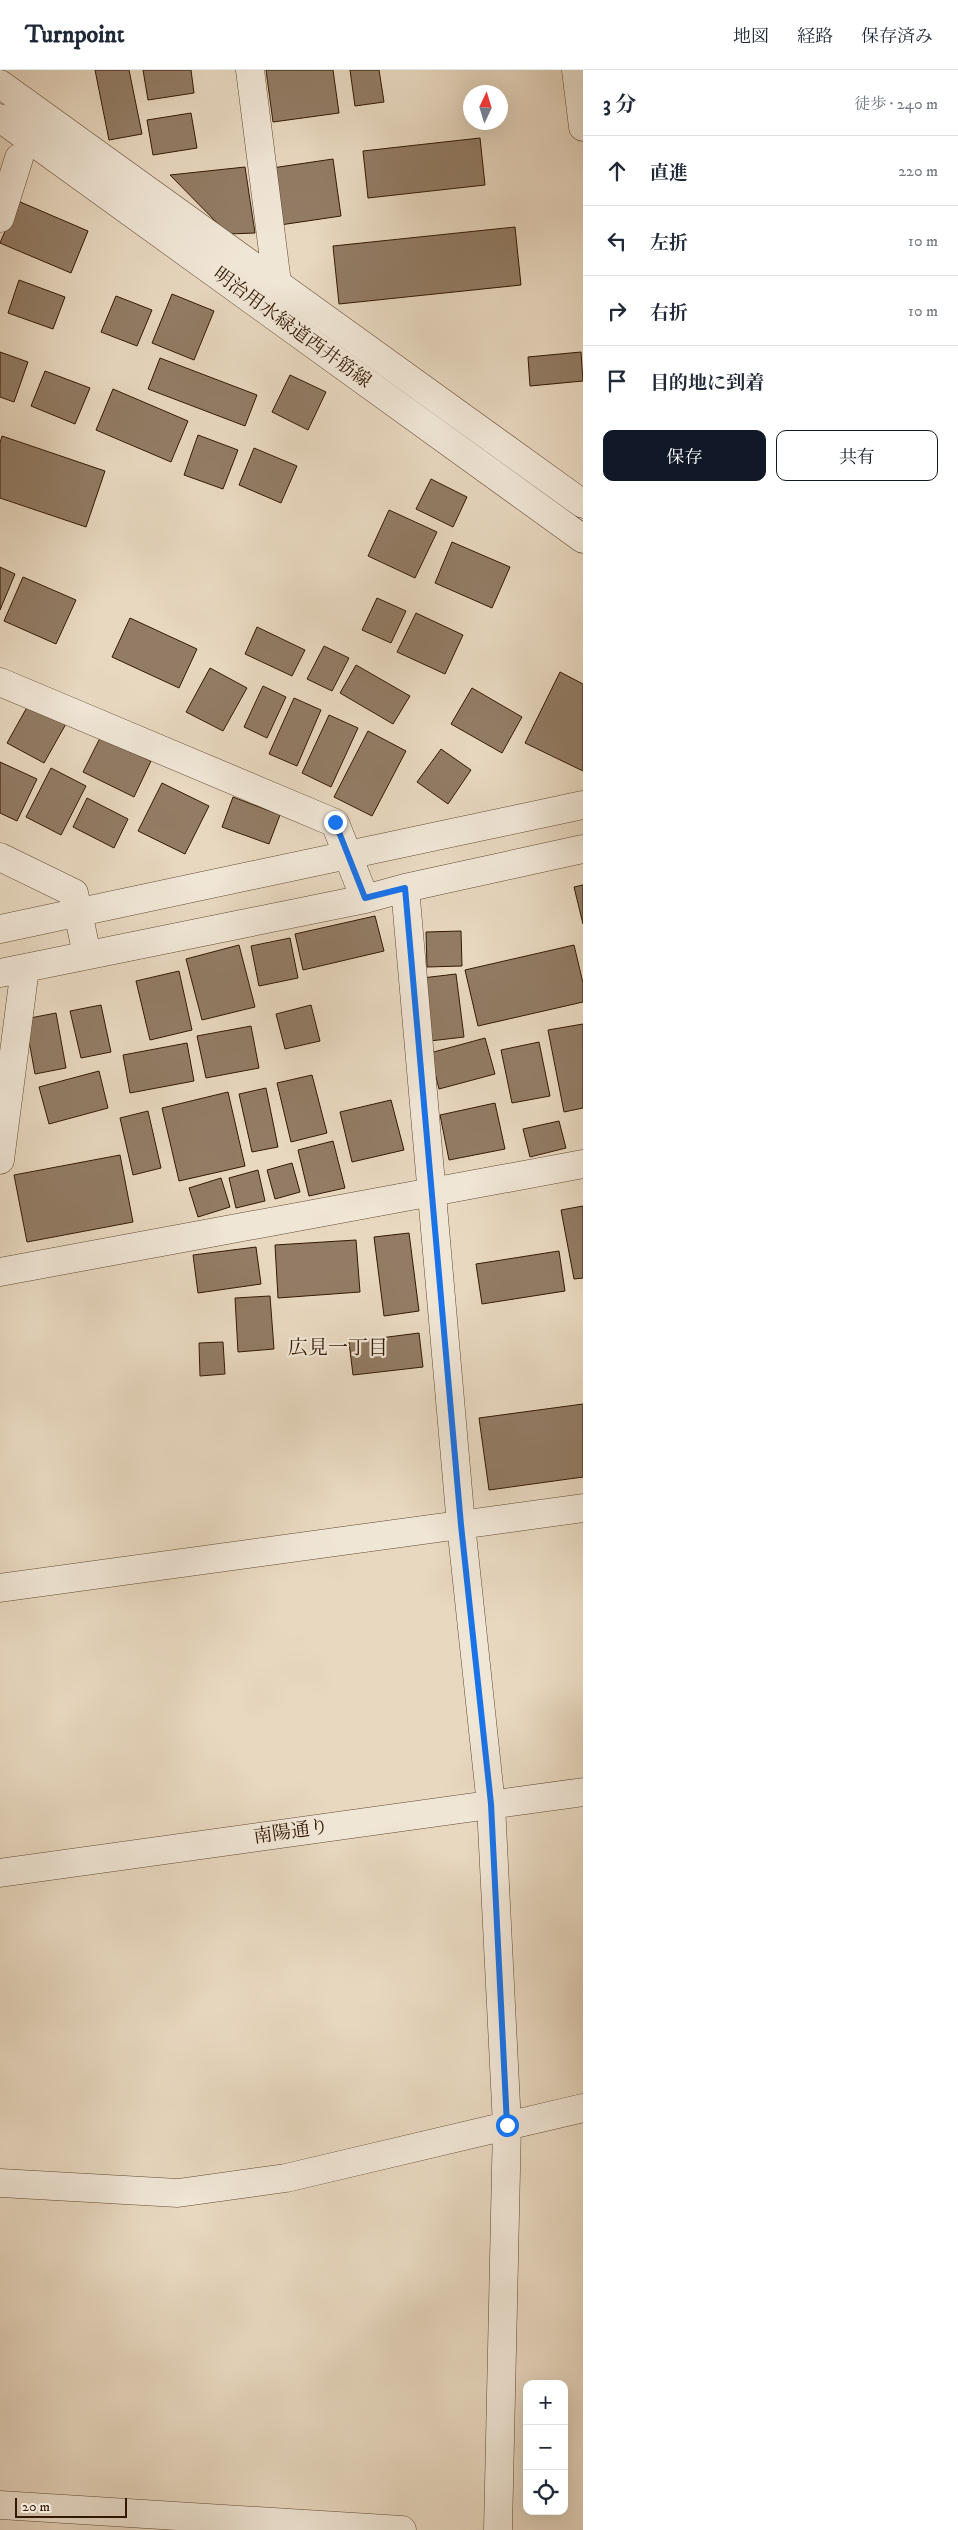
<!DOCTYPE html>
<html lang="ja">
<meta charset="utf-8">
<style>
:root{--surface:#fff;--page:#f2f2f3;--text:#1f2937;--muted:#747a83;--line:#e0e1e3;--accent:#111827}
body{margin:0;font-family:"IM FELL DW Pica","Noto Serif JP",serif;background:var(--page);color:var(--text)}
.controls{position:absolute;right:15px;bottom:15px;display:grid;overflow:hidden;border-radius:10px;box-shadow:0 5px 20px #0002}
.controls button{width:45px;height:45px;display:grid;place-items:center;padding:0;border:0;border-bottom:1px solid var(--line);background:var(--surface);color:var(--text);font:25px sans-serif}
.compass{position:absolute;left:463px;top:15px;width:45px;height:45px;border-radius:50%;background:var(--surface);box-shadow:0 5px 20px #0002;rotate:4deg}
.scale{position:absolute;left:15px;bottom:12px;width:112px;box-sizing:border-box;padding-left:5px;border:2px solid #341902;border-top:0;font-size:14px;line-height:18px;white-space:nowrap;color:#341902;-webkit-text-stroke:4px #f0e6d6;paint-order:stroke}
.stop{position:absolute;width:15px;height:15px;margin:-11px;border:4px solid #1a73e8;border-radius:50%;background:#fff}
.stop.end{background:#1a73e8;border-color:#fff;box-shadow:0 1px 5px #0008}
.list{margin:0;padding:0;list-style:none}
h2{display:flex;justify-content:space-between;align-items:center;height:65px;margin:0;padding:0 20px;font-size:21px}
h2 small{font-size:16px;font-weight:400;color:var(--muted)}
.list li{display:grid;grid-template-columns:32px 1fr auto;gap:15px;align-items:center;box-sizing:border-box;height:70px;padding:0 20px;border-top:1px solid var(--line)}
.list b{display:block;font-size:19px;white-space:nowrap}
.list em{font-size:16px;font-style:normal;color:var(--muted)}
.actions{display:flex;gap:10px;padding:15px 20px}
.actions a{flex:1;padding:11px 0;border:1px solid var(--accent);border-radius:10px;text-align:center;font-size:18px;color:var(--accent)}
.actions .main{background:var(--accent);color:#fff}
.icon{flex:none;width:28px;height:28px;fill:none;stroke:currentColor;stroke-width:2;stroke-linecap:round;stroke-linejoin:round}
.map{position:relative;flex:none;width:583px;height:2460px;overflow:hidden}
header{display:flex;align-items:center;gap:30px;box-sizing:border-box;height:70px;padding:0 25px;background:var(--surface);border-bottom:1px solid var(--line)}
header strong{font-size:24px}
nav{display:flex;gap:28px;margin-inline-start:auto;font-size:18px}
main{display:flex}
aside{flex:1;background:var(--surface)}
.map>svg:first-child{display:block}
.building{fill:#927c65;stroke:#341902}
.lines{fill:none;stroke-linecap:round;stroke-linejoin:round}
.minor-casing{stroke:#614932;stroke-width:29}
.minor{stroke:#f0e6d6;stroke-width:28}
.route{stroke:#1a73e8;stroke-width:6}
.labels{text-anchor:middle;dominant-baseline:central;stroke-width:4.5;stroke-linejoin:round;paint-order:stroke}
.street-label{font-size:19px;fill:#341902;stroke:#f0e6d6}
.neighbourhood-label{font-size:20px;fill:#341902;stroke:#f0e6d6}
</style>
<header>
<strong>Turnpoint</strong>
<nav><a>地図</a><a>経路</a><a>保存済み</a></nav>
</header>
<main>
<div class="map">
<svg width="583" height="2460" viewBox="0 0 583 2460">
<rect width="100%" height="100%" fill="#e8d8c0"/>
<filter id="stains"><feTurbulence type="fractalNoise" baseFrequency=".004" numOctaves="4"/><feColorMatrix values="0 0 0 0 .2 0 0 0 0 .09 0 0 0 0 .02 0 0 0 .5 -.17"/></filter>
<radialGradient id="worn" r=".72"><stop offset=".6" stop-color="#630" stop-opacity="0"/><stop offset="1" stop-color="#630" stop-opacity=".3"/></radialGradient>
<path class="building" d="M95,0h34l13,64 -33,6z
M143,0h48l3,23 -46,7z
M266,0h67l6,43 -66,9z
M350,0h29l5,32 -29,4z
M191,43l6,35 -44,7 -6,-35z
M480,68l5,47 -117,13 -5,-47z
M333,89l8,57 -61,9 -8,-57z
M245,97l10,66 -27,1 -58,-59z
M18,131l70,30 -17,42 -71,-30z
M515,157l6,58 -182,19 -6,-58z
M19,210l46,17 -12,32 -45,-16z
M172,224l42,17 -20,49 -42,-17z
M116,226l36,14 -15,36 -36,-14z
M0,282l28,10 -14,40 -14,-5z
M581,282l2,29 -53,5 -2,-29z
M160,288l97,37 -12,31 -97,-37z
M45,301l45,17 -15,36 -44,-18z
M290,305l36,17 -18,38 -36,-18z
M113,319l75,32 -17,41 -75,-32z
M198,365l40,15 -15,39 -39,-14z
M2,366l103,35 -19,56 -86,-29v-55z
M254,378l43,18 -16,37 -42,-18z
M431,409l36,18 -14,30 -37,-18z
M389,440l48,22 -22,46 -47,-22z
M452,472l58,25 -18,41 -57,-25z
M0,497l15,7 -15,36z
M23,507l53,23 -20,44 -52,-23z
M377,528l29,13 -15,32 -29,-13z
M416,543l47,22 -18,39 -48,-22z
M130,548l67,31 -18,39 -67,-31z
M257,557l48,23 -13,26 -47,-22z
M324,576l25,12 -17,33 -25,-12z
M356,595l54,31 -17,28 -53,-31z
M210,598l37,20 -24,43 -37,-19z
M560,602l23,12v87l-58,-28z
M263,616l23,11 -19,41 -23,-11z
M472,618l50,29 -20,36 -51,-29z
M294,628l27,12 -24,56 -28,-12z
M30,632l37,20 -23,41 -37,-20z
M329,645l29,13 -27,59 -29,-14z
M368,661l38,20 -34,65 -38,-19z
M100,668l51,23 -17,36 -51,-25z
M441,679l30,21 -23,34 -31,-22z
M0,692l37,17 -20,42 -17,-8z
M51,698l35,18 -25,49 -35,-18z
M162,713l47,23 -24,48 -47,-23z
M233,727l47,18 -11,29 -47,-17z
M87,728l41,21 -14,29 -41,-21z
M583,815v39l-9,-37z
M375,846l9,35 -81,19 -8,-36z
M461,861l1,35 -35,1 -1,-35z
M290,868l8,40 -39,8 -8,-40z
M239,875l16,62 -53,13 -16,-61z
M574,875l9,38v19l-105,24 -13,-56z
M179,901l13,59 -42,10 -14,-59z
M456,904l8,63 -34,4 -8,-63z
M101,935l10,47 -30,6 -11,-47z
M311,935l9,36 -35,8 -9,-35z
M56,943l10,55 -31,6 -10,-55z
M583,954v84l-19,4 -16,-82z
M251,956l8,42 -53,10 -9,-42z
M485,968l10,36 -56,15 -9,-36z
M539,972l11,54 -38,7 -11,-53z
M187,973l7,38 -64,12 -7,-38z
M99,1001l9,37 -59,16 -10,-37z
M312,1005l15,58 -36,9 -14,-59z
M266,1018l12,59 -26,5 -13,-58z
M228,1022l17,74 -66,15 -17,-73z
M391,1030l13,50 -52,12 -12,-50z
M495,1033l10,46 -56,11 -9,-45z
M148,1041l13,57 -28,7 -13,-57z
M559,1051l7,27 -36,9 -7,-28z
M333,1071l12,47 -36,8 -11,-46z
M120,1085l13,67 -106,20 -13,-67z
M292,1093l8,29 -25,7 -8,-29z
M258,1100l7,31 -29,7 -7,-30z
M221,1108l9,29 -32,10 -9,-29z
M583,1136v72l-9,1 -13,-69z
M409,1163l10,78 -35,5 -10,-79z
M356,1170l4,52 -82,6 -3,-53z
M256,1177l5,37 -63,9 -5,-38z
M559,1181l6,40 -83,13 -6,-40z
M270,1226l4,53 -36,3 -3,-54z
M419,1263l4,34 -70,8 -4,-33z
M223,1272l2,32 -25,2 -1,-33z
M583,1334v73l-94,13 -10,-72z"/>
<g class="lines">
<g class="minor-casing">
<path id="minor" d="M250,0l27,213
M576,0l7,57
M0,14l583,420
M0,48l583,421
M0,148l19,-60
M0,612l335,141 30,76
M0,787l74,36 13,62
M405,818l56,637 30,280 16,320 -9,405
M0,859l583,-124
M0,903l365,-74 40,-11 178,-39
M0,1090l25,-192
M0,1202l583,-108
M0,1518l583,-80
M0,1803l583,-81
M0,2113l178,10 108,-15 297,-70
M0,2435l402,25"/>
</g>
<use href="#minor" class="minor"/>
</g>
<g class="lines">
<path class="route" d="M335,752l30,76 40,-10 56,637 30,279 16,321"/>
</g>
<g class="labels">
<g class="street-label">
<text transform="translate(292 258) rotate(36)">明治用水緑道西井筋線</text>
<text transform="translate(291 1762) rotate(-8)">南陽通り</text>
</g>
<g class="neighbourhood-label">
<text x="338" y="1278">広見一丁目</text>
</g>
</g>
<rect width="100%" height="100%" filter="url(#stains)"/>
<rect width="100%" height="100%" fill="url(#worn)"/>
</svg>
<div class="controls">
<button>+</button>
<button>−</button>
<button><svg class="icon" aria-label="locate" viewBox="0 0 24 24"><circle cx="12" cy="12" r="6"/><path d="M12 2v4M12 18v4M2 12h4M18 12h4"/></svg></button>
</div>
<svg class="compass" viewBox="-18 -18 36 36"><path d="M0-13l5 13h-10z" fill="#e53935"/><path d="M0 13l5-13h-10z" fill="#747a83"/></svg>
<div class="scale">20 m</div>
<div class="stop" style="left:507px;top:2055px"></div>
<div class="stop end" style="left:335px;top:752px"></div>
</div>
<aside>
<h2>3 分<small>徒歩 · 240 m</small></h2>
<ul class="list">
<li><svg class="icon" aria-label="ahead" viewBox="0 0 24 24"><path d="M12 20V5M6 11l6-6 6 6"/></svg><div><b>直進</b></div><em>220 m</em></li>
<li><svg class="icon" aria-label="left" viewBox="0 0 24 24"><path d="M17 20v-9H6M10 6l-5 5 5 5"/></svg><div><b>左折</b></div><em>10 m</em></li>
<li><svg class="icon" aria-label="right" viewBox="0 0 24 24"><path d="M7 20v-9h11M14 6l5 5-5 5"/></svg><div><b>右折</b></div><em>10 m</em></li>
<li><svg class="icon" aria-label="arrive" viewBox="0 0 24 24"><path d="M6 21V4h12l-3 4 3 4H6"/></svg><div><b>目的地に到着</b></div></li>
</ul>
<div class="actions"><a class="main">保存</a><a>共有</a></div>
</aside>
</main>
